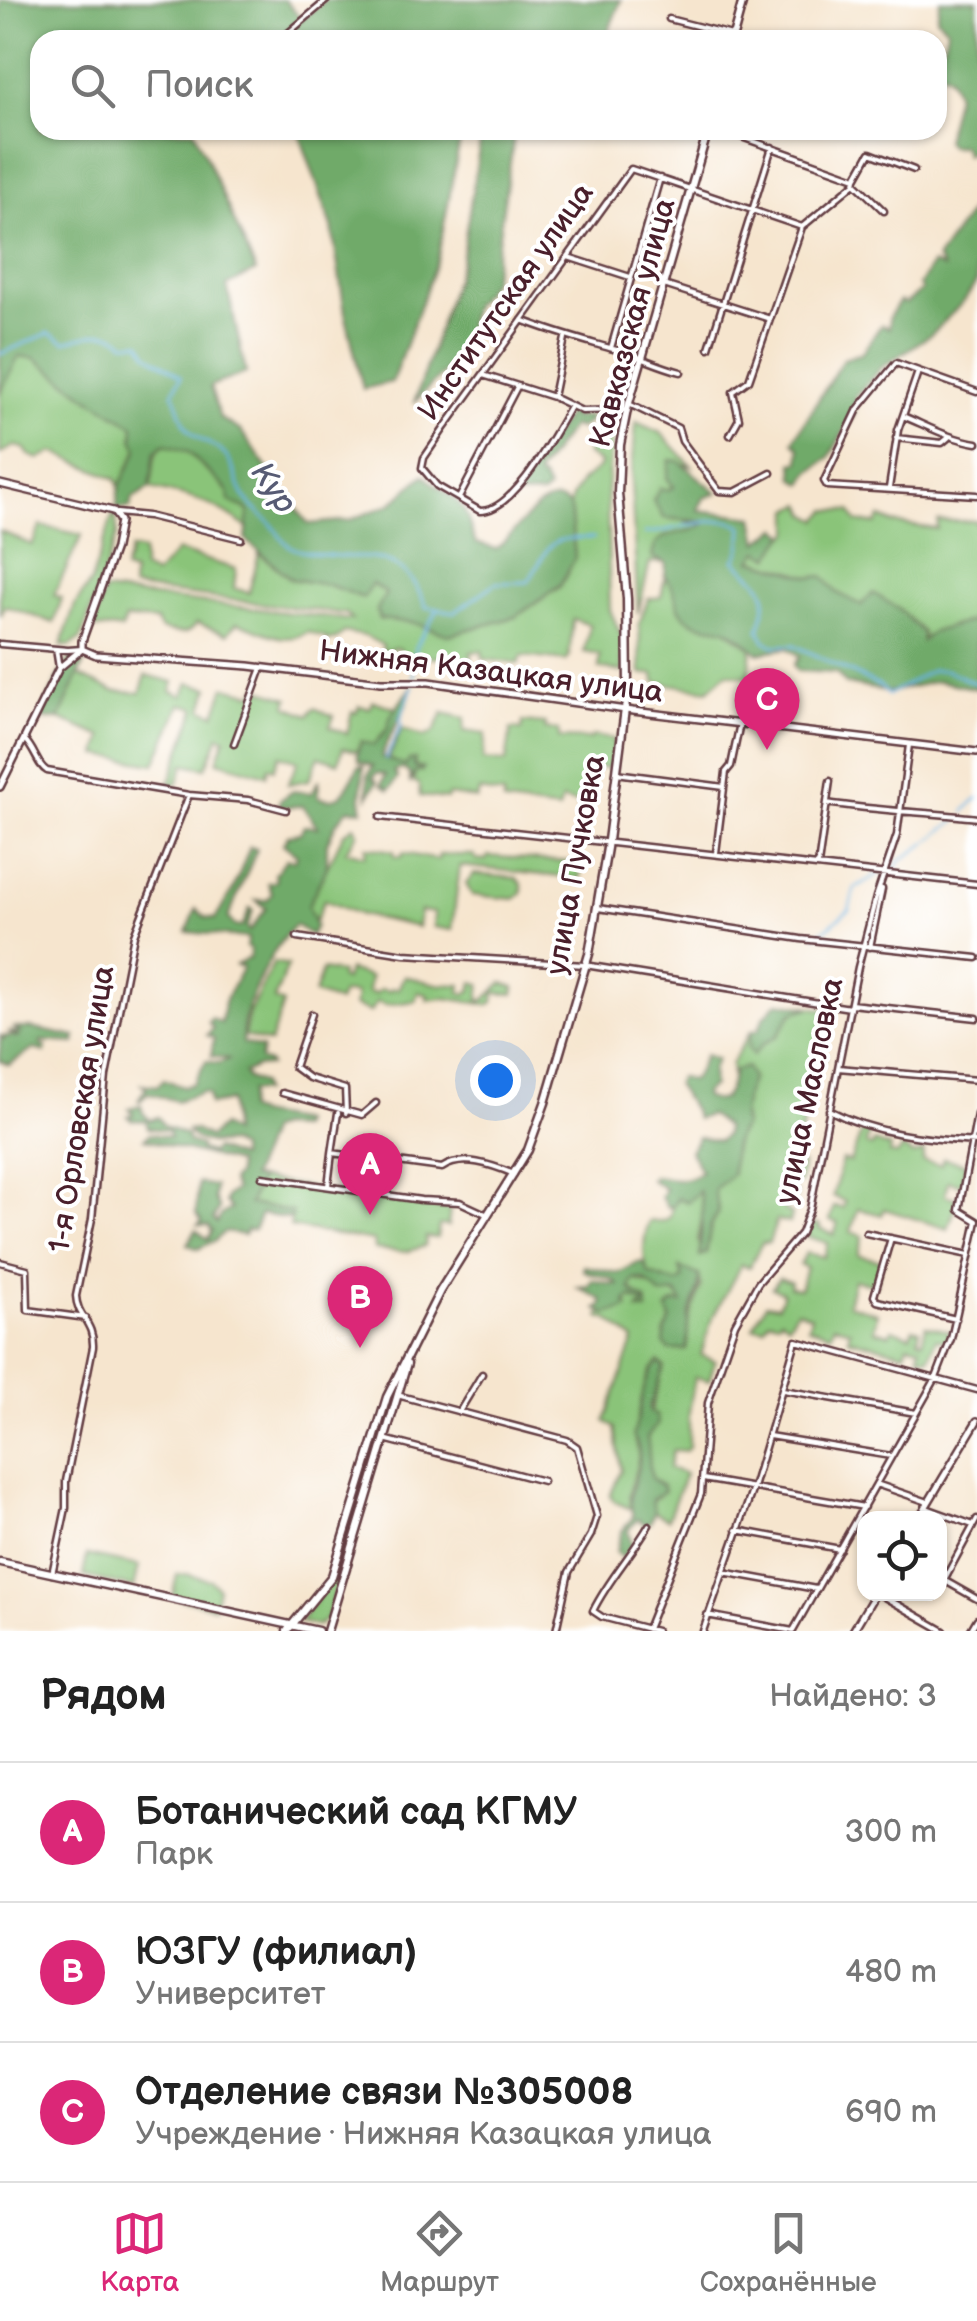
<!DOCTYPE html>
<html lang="ru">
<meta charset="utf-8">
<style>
:root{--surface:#fff;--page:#f2f2f2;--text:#222;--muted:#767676;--line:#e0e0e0;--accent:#db2777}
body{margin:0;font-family:"Balsamiq Sans",sans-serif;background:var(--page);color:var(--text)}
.controls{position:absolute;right:30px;bottom:30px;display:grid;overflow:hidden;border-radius:20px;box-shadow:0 2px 8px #0004}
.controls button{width:90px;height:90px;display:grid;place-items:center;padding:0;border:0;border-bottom:2px solid var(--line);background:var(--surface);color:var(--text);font:50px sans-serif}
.you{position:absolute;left:495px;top:1080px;width:35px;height:35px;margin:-25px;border:8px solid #fff;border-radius:50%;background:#1a73e8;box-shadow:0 0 0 15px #1a73e833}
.badge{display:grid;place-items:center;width:65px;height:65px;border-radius:50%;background:var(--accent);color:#fff;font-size:32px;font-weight:700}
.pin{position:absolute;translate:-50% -82px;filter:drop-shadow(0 2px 5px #0008)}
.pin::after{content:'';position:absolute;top:52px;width:35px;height:30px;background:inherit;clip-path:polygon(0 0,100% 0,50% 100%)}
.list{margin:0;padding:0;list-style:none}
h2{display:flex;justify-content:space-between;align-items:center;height:130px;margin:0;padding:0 40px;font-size:42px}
h2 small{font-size:32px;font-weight:400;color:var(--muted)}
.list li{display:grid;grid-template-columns:65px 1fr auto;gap:30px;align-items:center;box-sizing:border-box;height:140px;padding:0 40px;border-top:2px solid var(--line)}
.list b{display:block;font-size:38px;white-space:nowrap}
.list p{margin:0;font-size:32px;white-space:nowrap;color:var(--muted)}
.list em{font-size:32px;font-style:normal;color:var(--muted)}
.icon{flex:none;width:55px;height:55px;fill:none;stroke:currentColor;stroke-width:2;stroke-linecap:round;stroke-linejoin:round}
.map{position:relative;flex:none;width:977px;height:1631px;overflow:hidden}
.search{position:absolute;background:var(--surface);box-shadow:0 2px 8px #0004;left:30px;right:30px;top:30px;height:110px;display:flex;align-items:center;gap:25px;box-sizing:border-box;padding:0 35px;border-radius:30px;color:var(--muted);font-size:38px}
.sheet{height:550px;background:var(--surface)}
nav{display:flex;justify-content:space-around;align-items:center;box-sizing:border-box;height:140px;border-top:2px solid var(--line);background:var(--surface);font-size:28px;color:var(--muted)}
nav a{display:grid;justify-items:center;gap:5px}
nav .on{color:var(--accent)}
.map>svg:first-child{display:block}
.green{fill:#8ac479;stroke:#6a7252;stroke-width:2.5}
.forest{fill:#6faa69;stroke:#5c644a;stroke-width:2.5}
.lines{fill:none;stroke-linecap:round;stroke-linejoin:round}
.stream{stroke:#6ab4e2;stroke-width:2.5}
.street-casing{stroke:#643d43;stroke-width:9}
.secondary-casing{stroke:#643d43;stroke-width:10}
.primary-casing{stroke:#643d43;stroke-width:11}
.street{stroke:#fff;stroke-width:4}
.secondary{stroke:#fff;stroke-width:5}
.primary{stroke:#fff;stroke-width:6}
.labels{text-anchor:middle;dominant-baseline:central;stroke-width:8;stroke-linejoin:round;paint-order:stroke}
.street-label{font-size:30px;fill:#4a1f2b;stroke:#fff}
.water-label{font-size:32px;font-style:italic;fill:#575b74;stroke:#fff}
</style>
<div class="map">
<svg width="977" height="1631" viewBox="0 0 977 1631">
<rect width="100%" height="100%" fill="#fff"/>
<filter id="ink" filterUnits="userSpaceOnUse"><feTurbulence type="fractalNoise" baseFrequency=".01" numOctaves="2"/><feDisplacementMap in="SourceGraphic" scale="20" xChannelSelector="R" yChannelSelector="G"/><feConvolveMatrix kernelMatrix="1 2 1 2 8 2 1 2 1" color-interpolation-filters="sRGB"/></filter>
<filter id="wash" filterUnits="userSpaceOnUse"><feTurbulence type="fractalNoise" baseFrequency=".0048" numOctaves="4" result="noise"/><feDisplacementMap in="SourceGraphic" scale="40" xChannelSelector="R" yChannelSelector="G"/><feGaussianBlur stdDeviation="2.25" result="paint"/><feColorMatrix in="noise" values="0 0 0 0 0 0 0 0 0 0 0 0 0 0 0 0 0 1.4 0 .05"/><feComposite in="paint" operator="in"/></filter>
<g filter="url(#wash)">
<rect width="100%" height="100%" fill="#f6e5ce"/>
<path class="green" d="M19,356l16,2 51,38 49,30 3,23 -19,38 -3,-8 -62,-27 -15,7 -10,-4 -5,-7 -10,-2 -14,8v-61z
M636,422l25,11 31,33 -22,-5 5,26 -8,3 -6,-2 26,34 20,-1 -8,7 -16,4 -17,31 -16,-1 -12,51 -7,-130z
M606,430l6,4 -5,59 3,117 12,27 1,35 -24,-4 1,-13 -16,-3 6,-27 -17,-6 -4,39 -3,3 -44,-5 -4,8 -35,-5 -1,-8 -11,1 1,9 -49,-5 -7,1 -3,5 -3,-8 -7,4 -2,-8 -6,-2 -12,4 -1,-7 -17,-9 -21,-4 -7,7 -11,2v-3l-18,-6c-26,15 -46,-3 -71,-9l-10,11 -30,-11c-10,15 -21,10 -37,6l-4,-8 -31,-2 -3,10 -29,-1 11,-37 248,29 -5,-6 -215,-26 1,-15 -9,-3 7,-21 12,2v18l12,6 22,-24 59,18 -2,19 15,5 10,-40 32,26 38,6 34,13 8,-14 15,9 -9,17 2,8 36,5 33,12 67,-18 45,-30 15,-29 -5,-52 2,-9 9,-15 18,-15 1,-4 -14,-9 9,-22z
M164,444l24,8 40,39 2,10 20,11 -3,16c-29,-24 -60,-33 -97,-40 6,-18 -1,-31 14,-44z
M803,504l6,11 10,5 9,-10 23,1 6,11 19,2 4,-7 13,6 44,6 1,-8h39v105l-7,-5 -38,11 -10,11v-11l-22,-22 -27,-16 -12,11 -25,-13 -13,-15h-12l-60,-18 8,-8 12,5 7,-13 13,-11v-23z
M113,514l3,3 1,18 -36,104 -11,7h-9l14,-41 16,-23z
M41,526l41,9 -28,60 8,3 -8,25 -49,-17 -5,10v-85l32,14z
M665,575l9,12 7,24 45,18 26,19 -3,29 -22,-4 -19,17 -53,-8 -1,-8h-13l-2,-50 9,-25 13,-2z
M78,675l35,16 27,2 6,-18 28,7 -3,9 12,5 6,-13 20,5 -6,21 12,5 10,-27 30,7 2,-6 32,10 -2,8 22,9 5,-7 20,8 -4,11 17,7 5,-23 4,2 3,-7 11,2 3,-7 23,7 -9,21 -13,17 -15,-1 -1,6 -15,-3 -5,15 -19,-7 -10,24 -21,4 10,-23 -18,-6 -6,14 -5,-2 -3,8 -49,-14 8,-23 -6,-2 -13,32 -22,-4 -7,21 -8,-1 27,-76 -15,-4 -26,60 -57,-9 5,-18 -44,-18z
M443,713l22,5 -1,13 22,3 -3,26 23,2 5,-33 11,1 1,-8 23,2 -1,5 14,2v7l31,1 2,-3 22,3 -3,29 -16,-1 -5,47 -11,-2v-8l-17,-4 -3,10 -55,-7 -1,-8 -24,-4 -2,8 -28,-4 -2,4 -27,-3 -1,-12 -5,-2 1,-11 -27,-10 1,-3 13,-30 22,9 10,-5z
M354,826l4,7 -12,18 19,5 1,-9 28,4v5l7,1 2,-4 35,7 1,-5h35l2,4 10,1 2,-4 94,7 -2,16 -120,-13 -8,64 -19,-3 1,-14 -14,-2 -2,16 -57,-12 -37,-15 -8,20 -7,-6 -1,-8 36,-73z
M474,874l42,4 6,6v9l-8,6 -42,-4 -6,-11z
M274,962l14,3 -14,35 9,4 -13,39 -26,-7 5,-23z
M322,970l19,3 -1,5 5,2 3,-10 22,7 -2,15 8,2 4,-5 10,2 2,-3 6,1 6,-13 33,8 24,1 -1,7 5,2 6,-4 2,-8 8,2 -2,16 4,1 20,-18 12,4 -1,7 -19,-1 -2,9 -4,3 -45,-7 -17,2 1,-5 -10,-3 -3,9 -29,4 -9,-3 -7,10 -16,-6 2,-12 -14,-1 -4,9 -24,-8z
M811,1007l20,4 -2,8 -5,-1 -6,35 8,2 -2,7h-6l-8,50 -4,-1 -11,52 7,1 -2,19h-8l-2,5 7,5 -3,9 -6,-2 -4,10 8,4 -3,9 -12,-3 -8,23h-7l-13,25 -8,-3 -29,54 -11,36 14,6 -6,20 -14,-4 -6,35v35l-3,4 -13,-1 -4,18 16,6 -17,45 -14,-7 -3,-11 9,-6 2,-9 -10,-7c-11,-38 -1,-75 12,-112l-6,-5c-19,17 -14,50 -25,73 16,31 -10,45 -2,74l-16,-7 -5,-6 11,-26 -6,-42 -10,-7 29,-81 -25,-20 -9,-3 1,-3 27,-6v-11l16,6 -5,7 8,-6 -17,-16 3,-9 49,18v6l-17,29 23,-10 13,-35 -2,-12h-16l-2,8h-4l-28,-9c-8,-18 -6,-35 0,-53h15l6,-4 4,-18 24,-9 6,17 -6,34 8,12 5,-28 8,-14 -7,-15 7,-14 13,-8c-1,-19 2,-36 12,-51 -7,-15 2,-31 8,-45l-17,-8 -3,8 -1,-14 20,-33 -3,17 29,-12 15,-23z
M862,1130l7,2 -3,13 6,2 2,-5 17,6 -1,6 7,1 6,-7 10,7 11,-3 -1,9 18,4 2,-7 23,6 -4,21 -14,-4 -3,14 13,4 -10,30 -64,-20 -2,6 -24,-6 -7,23 12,4 -5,19 24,6 -6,24 -22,-5 -6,24 29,9 -3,17 16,4 2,-5 18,6 3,-7 7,2 -2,9 4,2 4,-15 23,5 -2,10 -11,-2 -7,19 -10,-2 1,-9 -12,-3 -3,9 -57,-15 2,-8 -17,-5 -2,9 -23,-7 3,-11 -14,-6 -9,14 -7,-5 -3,3 -9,-2 -5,8 -11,-1 13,-23 12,2 5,-14 -11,-4 7,-10 12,4 -1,5 10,2 6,-22 -6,-2 6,-12 18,4 4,-14 -23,-7 8,-13 7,2 -1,3 15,7 4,-12 -8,-3 4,-14 9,2 2,-6 -12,-6 9,-36 8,2z
M260,1179l190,31 -2,16 -9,-1 -2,13 -11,-1 -1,9 -19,6 -31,-3 -1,-8 -84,-14 2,-15 -44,-8z
M372,1466l-45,153 -9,7 -19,-4 35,-46 33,-109z
M87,1555l52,11 -5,22 -51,-12z
M186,1574l25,6 7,8 -4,19 -42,-10 5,-22z"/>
<path class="forest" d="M0,0h285l17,20 23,-20h296l-16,40h-565v90h154l62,141 -29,15 19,87 -36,13 10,32 21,13 67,93 42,-4 41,-16 33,-29c12,13 30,19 40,35 5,9 7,23 12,33l20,6c21,-15 48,-67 74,-43l5,52 -15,28 -45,31 -67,18 -33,-12 -36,-4 -2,-9 9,-17 -14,-9 -9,14 -34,-13 -38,-6 -45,-39 3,-29 -20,-10 -1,-10 -40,-39 -24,-8 -9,8 -5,36 -17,10 -3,10 -14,1 3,-22 19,-38 -5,-10 1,-13 -48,-30 -51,-38 -16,-2 -19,37z
M940,0h37v145l-3,6 -9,4 -2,-9h-14l-4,-5 11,-48 -7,-17 -12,-6c0,-16 9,-26 10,-42l-10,-10z
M298,130h164l-24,127 -46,125 -29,7 -18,-76 -13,-86z
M482,130h33l-23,151 -19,24 -9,34 -19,32 -31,32 47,-142z
M977,202v79l-12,19 -32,33 -52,35 -26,29v16l-26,45 -19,14 -7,12 -9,-6 -1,-15 7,-2v-13l-7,-7 50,-82 19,-6 19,-28 8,3v-11l11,-16 5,3 17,-14 -3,-5 13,-21 11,4 -6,-10z
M569,412l4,1 -1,5 17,-2 1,5 -11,8 -7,-3 -34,47v4l5,2 5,11 -6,5 -25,1 -2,-3z
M670,460l9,1 39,32 -14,5 -6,12 56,7 5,25 19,-14 8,6 -15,23 -12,-6 -7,9 59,17 12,-1 13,16 25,13 12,-12 26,16 23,24v8l10,-9 38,-11 7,5v63l-39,-8 -48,11 -44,-8 -10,-11 -39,-2 -3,-6 6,-9 -13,-8 -29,5c-9,-7 -22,-21 -33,-24 -15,-4 -33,-1 -44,-18 -6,-10 -5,-22 -16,-36l1,-12 -14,-6c4,-33 35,-17 54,-35l-42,-4 -11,-18 8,-12 6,2 7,-3 -7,-9z
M84,655l-1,10 -24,54h-17l-6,8 26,-58 11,-12z
M411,687c-2,23 -24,48 -29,70l24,9 3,-6 6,-1 -1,7 9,2 -1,3h-6l-6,13v-10l-7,-5 -9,2 4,7 -9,12 -8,-5 5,-10 -9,-2 -4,4 4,5 -9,15v-22l5,-9 -14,-5 -2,-7 4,-13 13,4 13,-16 4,-14z
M359,766h5l-3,33 2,11 -15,-1 -12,15 -9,19v24l-19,39 8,20 -5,9 -16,-10c-23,22 -56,87 -52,118l19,5 -2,12 9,3 1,3 -13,1 -13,6 3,5 14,5 2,9 -13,-1 -3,19c8,6 40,8 54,12l-2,6 -20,-1 -10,3 -18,48 9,1 -11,25 43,8 -1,7 -30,-5 -7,16h-8l-2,5 -20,-3 -8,8 -18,9 -11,-5 9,-14 12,9 4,-8 -4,-5 -10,-1 4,-4 -6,-7 2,-31 17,3 -1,12 5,11 -6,10 4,4 5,-9 9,-5 -6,-6 2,-7 8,-6 -4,-9 6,-7 -1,-11 -92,-24 5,-5 21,3 -2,-6 -20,-3 -2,-7 -14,-1 -4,-4 5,-2 -4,-6 12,-3 2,8 7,7 8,-3 6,9 22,9 2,7 12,4v4l11,3 4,-4 24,9v-9l-10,-6c-12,3 -34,-1 -42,-12l8,-1 14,7 13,-11 10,7 -2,-32 -20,4 -2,-11 -5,-2 -26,9 -30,-8 -7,8 -2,-1 8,-13 -4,-3 15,2 7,-7 19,8 10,-3 13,-23 13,2 10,-4 -18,-3 3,-18 -7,-3 6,-7 -5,-6 3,-4 10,5 3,-21 19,-35 -7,-2 14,-8v-9l-4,-1 2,-9 -61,-6 9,-23 9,8 10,2 18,-29 17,-43 7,2 -29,69 7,8 7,1 8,-19 3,2 -6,18 3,3 16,-23 -10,-8h11l5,-6 -4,-11 8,-2 -1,-7 11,-15 9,1 2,-5 -14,-11 5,-9 12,-2 4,-7 14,1 -15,-21 -24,1v-6l14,-10 19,2 7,-14 -1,17c25,12 30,-13 41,-30z
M778,1002l33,5 -19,6 -15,23 -14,8 -10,11 -5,-7 3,-17 7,-1 6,-13z
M14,1028h17l45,9 -1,6 -34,-2v4l5,1 -1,6 -11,-3 -25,16 -9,-4v-21l4,-1 -4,-3 21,1 -13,-5h12z
M705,1055l12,4 -5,11 1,16 -9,7 1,4c24,12 23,-11 30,-27l12,-3 5,11c-8,18 -11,30 -9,49 -11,11 -11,31 -11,47 -19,21 -21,5 -13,37l-8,14 -5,28 -6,4c-1,-21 6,-44 -1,-66l-11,11 -10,-4 -6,9h-5l-6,-10 4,-8 -15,-10 3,-3c17,2 35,8 48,-5l-11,-20 8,-14 21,4 6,-6v-8l-15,-12 -14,4c-3,-15 -14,-21 -21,-35l4,-7 11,4 4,-2z
M640,1262l4,1 5,11 28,9 6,-4 -3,-11 19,7c1,17 -6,25 -10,41 -2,11 0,22 -3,34h-16l-6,-6 1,-12 6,-12 -4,-11 6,-6h9l-5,-10 -16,2 -17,-15 -11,-1 -3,9 4,5 12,7 1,10h-9l6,-7 -13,-6 -5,5 2,6 -22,6 -9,-5 5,-3v-6l-24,-13 11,-1 3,-6 26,5c-6,-10 -24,-8 -35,-15l1,-4 34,7z
M659,1362l5,5 -15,41 1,4 7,4 1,8 -11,13c3,14 1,27 5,42l10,7 2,5 -12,8 2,13 -4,11 -6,1 -6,-5 -10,11 4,15 -10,13 -6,-6 6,-21 11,-14c-10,-38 18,-49 0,-82 10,-23 6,-57 26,-73z"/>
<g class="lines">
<path class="stream" d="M0,354l49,-21 16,9c21,-5 43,-17 60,1l15,-1 8,12 33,22 -8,17c8,14 8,31 20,41 9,8 24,12 32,21 11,13 11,28 19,41 7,11 18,19 27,28 5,5 8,13 14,18 7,8 18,10 28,11 53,10 88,-10 113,54l29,5 41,-29 32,-1c26,-40 15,-45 66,-44
M645,533c26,0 78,-23 98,-6l-2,22 -6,11c30,29 38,27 24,70l6,11 9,5 20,-1 87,42 7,8 44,-25h13l32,14
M413,678l3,-33 22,-35
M386,758l16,-34 -2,-4 13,-35
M964,812l13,-14
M886,871l11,-4 4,-8c13,-4 42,-30 56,-39
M817,936l32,-26 6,-22 25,-15"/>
</g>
</g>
<g filter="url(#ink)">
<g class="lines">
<g class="street-casing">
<path id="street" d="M669,19l63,16
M280,40l47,-40
M722,130l134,48 14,-25 44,17
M855,183l29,28
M568,257l62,20
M664,285l106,34
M522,320c30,12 60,20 91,29 24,6 44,17 68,23
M611,348l49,-170
M709,348l63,-201
M483,375l70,22 29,14 44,-1
M977,392l-81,-29 -38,46 -34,72 3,5 150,9
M553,397l12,-59
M629,404l49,24 4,13 37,50 16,1 36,-19
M570,407c-16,27 -56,105 -90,104l-43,-25 -15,-18 2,-10 21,-31 186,-258 171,58
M903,416c26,11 47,23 74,27
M730,435l9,-16 -6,-27 16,-12 53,-153 53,-44 1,-5
M896,438l46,5 6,-5
M889,488l9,-58 20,-58
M459,498l58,-111
M117,513l31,3 93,23
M0,644l68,6 14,-1
M56,649l3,19
M25,740c10,10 12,25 22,31l142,24 59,5 38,10
M234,744l28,-76
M616,773l108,14
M827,803c50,8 99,9 150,15
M380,817l597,67
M716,853l10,-81 5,-6 9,-43
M818,865l12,-84
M598,908l203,31 176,19
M297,937l107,17 181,11 265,43
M870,947l12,-58
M851,1004l126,14
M312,1014l-18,53 15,11 36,11 1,24
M838,1068l139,12
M282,1093l80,22 14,-12
M829,1110c45,24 97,29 148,32
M332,1153l6,-40
M262,1177l159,23 39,2 28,13
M328,1186l4,-33 110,15c21,-14 50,-3 72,6
M866,1233l103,22
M891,1238l-17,58 3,5 79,18
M0,1262l27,7 1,41 58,8
M783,1390l133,23
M397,1395l170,45 10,7 20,69 -6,19 -22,37 -13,59
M459,1412l23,-38
M769,1436l122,20
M384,1439l159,42
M703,1479l161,28
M876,1484l52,18
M926,1508l47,17
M649,1525c-18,31 -41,55 -56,86l9,6 54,14
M737,1530l103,19
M723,1572l93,17
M52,1574l14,-66v-27l27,-134c1,-25 -16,-30 -17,-51l16,-77 14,-143 28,-141 55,-140
M940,1578l37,21
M944,1580l33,-61
M879,1594l65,37
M707,1615l86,16
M647,1629l54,-135 7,-91 27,-79 23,-41 43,-50 9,-24 48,-242 18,-70 21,-62 12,-90
M703,1631l50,-143 43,-147 181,49
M793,1631l143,-253 15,-39 26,-118 -18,-11 18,-96
M970,1631l7,-12"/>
</g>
<g class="secondary-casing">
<path id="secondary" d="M0,484l113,27 7,10 -5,27 -33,93v8l-23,19 -59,119
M82,649l14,6 153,11 132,16h48l204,29 344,41
M919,1518l58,-97
M853,1631l22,-37"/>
</g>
<g class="primary-casing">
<path id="primary" d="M732,40l11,-40
M0,1562l318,69
M287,1631l45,-55 55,-179 53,-106 88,-141 17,-47 44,-149 18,-106 21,-162 -1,-87 -9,-106 2,-48 7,-35 81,-280
M327,1631l80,-267"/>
</g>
<use href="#street" class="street"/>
<use href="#secondary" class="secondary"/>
<use href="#primary" class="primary"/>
</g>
</g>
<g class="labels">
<g class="street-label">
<text transform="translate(506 302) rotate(-55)">Институтская улица</text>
<text transform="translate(633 323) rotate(-75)">Кавказская улица</text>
<text transform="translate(491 672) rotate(7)">Нижняя Казацкая улица</text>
<text transform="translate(576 865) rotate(-80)">улица Пучковка</text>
<text transform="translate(810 1091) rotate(-78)">улица Масловка</text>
<text transform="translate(82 1109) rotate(-81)">1-я Орловская улица</text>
</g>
<g class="water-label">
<text transform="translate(273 488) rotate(55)">Кур</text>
</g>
</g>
</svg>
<div class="controls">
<button><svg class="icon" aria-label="locate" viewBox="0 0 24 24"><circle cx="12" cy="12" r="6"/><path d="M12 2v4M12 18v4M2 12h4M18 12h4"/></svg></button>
</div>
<div class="you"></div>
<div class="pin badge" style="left:370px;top:1215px">A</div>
<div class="pin badge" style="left:360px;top:1348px">B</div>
<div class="pin badge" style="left:767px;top:750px">C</div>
<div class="search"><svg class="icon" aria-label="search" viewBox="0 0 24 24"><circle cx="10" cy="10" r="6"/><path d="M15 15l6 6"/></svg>Поиск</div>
</div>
<section class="sheet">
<h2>Рядом<small>Найдено: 3</small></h2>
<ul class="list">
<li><span class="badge">A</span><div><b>Ботанический сад КГМУ</b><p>Парк</p></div><em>300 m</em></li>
<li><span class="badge">B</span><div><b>ЮЗГУ (филиал)</b><p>Университет</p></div><em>480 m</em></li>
<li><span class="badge">C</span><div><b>Отделение связи №305008</b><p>Учреждение · Нижняя Казацкая улица</p></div><em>690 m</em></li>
</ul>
</section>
<nav>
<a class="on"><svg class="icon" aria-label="map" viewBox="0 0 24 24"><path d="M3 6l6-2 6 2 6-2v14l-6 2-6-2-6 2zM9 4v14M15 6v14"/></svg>Карта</a>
<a><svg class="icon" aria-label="directions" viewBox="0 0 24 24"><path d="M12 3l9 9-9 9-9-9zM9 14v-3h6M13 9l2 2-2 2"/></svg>Маршрут</a>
<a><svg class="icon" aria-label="saved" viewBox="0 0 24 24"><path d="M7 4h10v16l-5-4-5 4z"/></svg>Сохранённые</a>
</nav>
